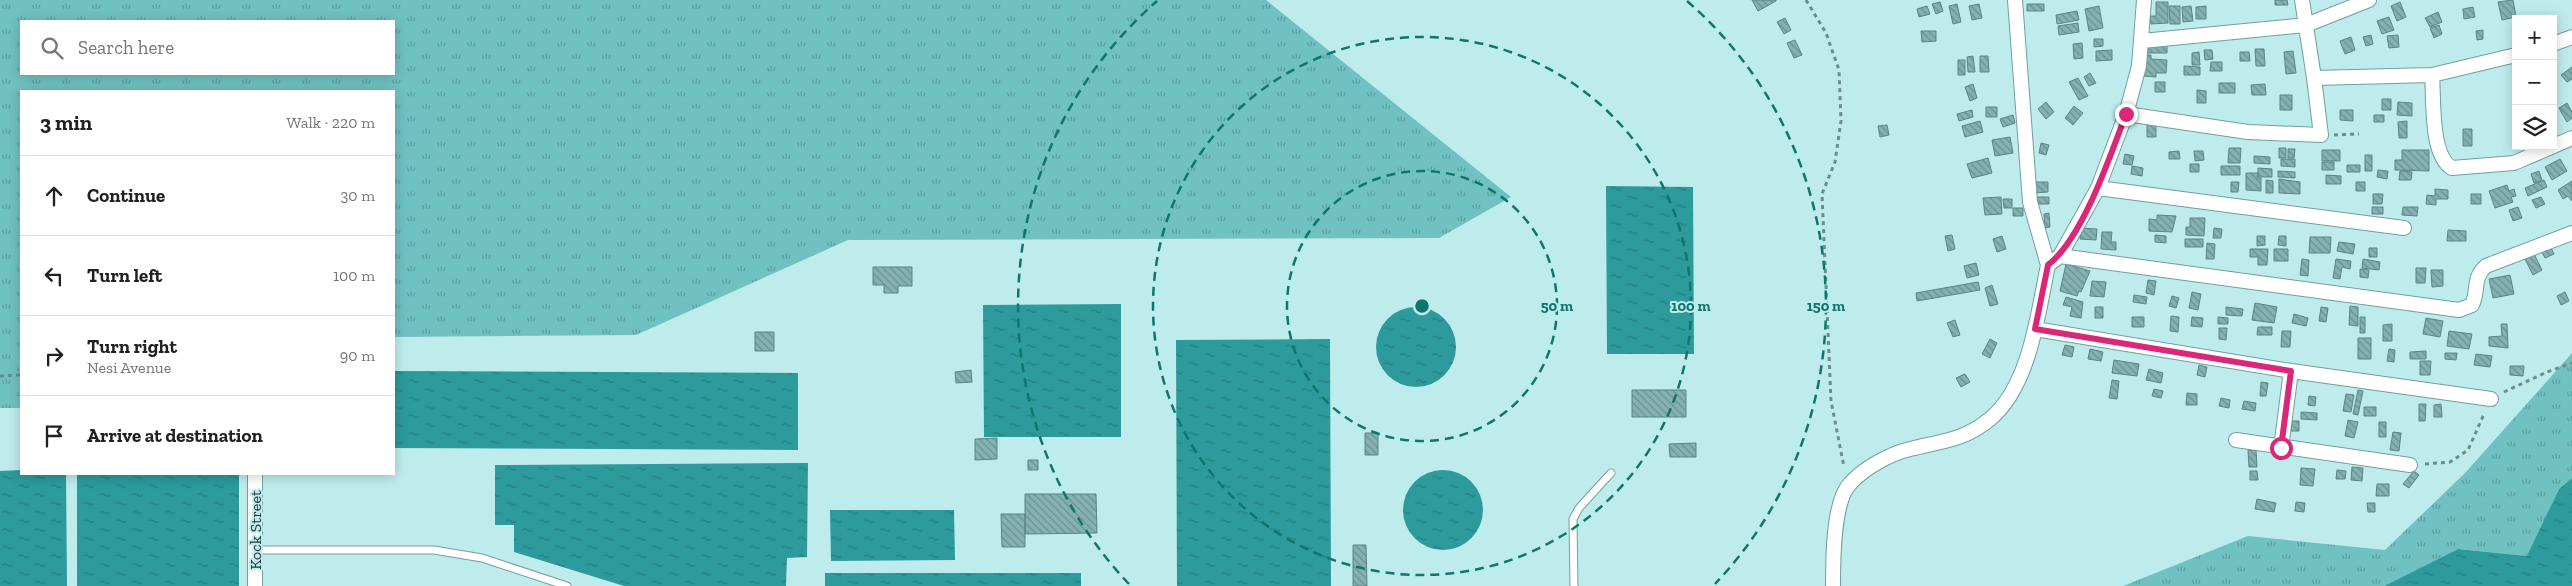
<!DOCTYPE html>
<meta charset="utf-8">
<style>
:root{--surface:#fff;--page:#f6f6f6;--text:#202124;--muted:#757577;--line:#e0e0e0}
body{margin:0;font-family:"Zilla Slab",serif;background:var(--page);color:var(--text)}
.controls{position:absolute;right:15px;top:15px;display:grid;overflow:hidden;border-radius:0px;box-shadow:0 2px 12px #0003}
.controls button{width:45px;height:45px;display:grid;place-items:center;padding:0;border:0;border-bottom:1px solid var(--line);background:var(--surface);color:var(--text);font:25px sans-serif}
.stop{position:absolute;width:15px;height:15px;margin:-11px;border:4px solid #db2777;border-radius:50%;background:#fff}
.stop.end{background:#db2777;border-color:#fff;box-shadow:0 1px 5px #0008}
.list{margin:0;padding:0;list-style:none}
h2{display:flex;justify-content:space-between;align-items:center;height:65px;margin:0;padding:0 20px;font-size:21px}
h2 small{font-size:16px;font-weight:400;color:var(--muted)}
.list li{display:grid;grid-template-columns:32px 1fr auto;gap:15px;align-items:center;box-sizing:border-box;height:80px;padding:0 20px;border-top:1px solid var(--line)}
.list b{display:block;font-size:19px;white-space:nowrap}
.list p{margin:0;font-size:16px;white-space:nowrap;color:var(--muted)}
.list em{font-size:16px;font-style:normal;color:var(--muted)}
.icon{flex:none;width:28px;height:28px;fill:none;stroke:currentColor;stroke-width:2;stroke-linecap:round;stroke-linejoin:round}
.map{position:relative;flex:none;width:2572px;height:586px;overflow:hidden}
.search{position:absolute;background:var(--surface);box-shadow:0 2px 12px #0003;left:20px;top:20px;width:375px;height:55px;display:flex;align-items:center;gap:12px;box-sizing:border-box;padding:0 18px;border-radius:0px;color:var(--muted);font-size:19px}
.panel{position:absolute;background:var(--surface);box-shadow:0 2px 12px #0003;left:20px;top:90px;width:375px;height:385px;border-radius:0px}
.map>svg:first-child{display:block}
.grass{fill:url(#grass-tufts);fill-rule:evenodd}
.water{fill:url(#water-ripples)}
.building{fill:url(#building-back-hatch);stroke:#5a8585}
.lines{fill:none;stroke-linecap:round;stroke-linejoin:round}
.lane-casing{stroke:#729e9e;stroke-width:9}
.street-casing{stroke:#729e9e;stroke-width:16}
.path{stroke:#6d8d8c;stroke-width:3;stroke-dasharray:4 4;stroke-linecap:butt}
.lane{stroke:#fff;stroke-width:7}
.street{stroke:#fff;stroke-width:14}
.route{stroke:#db2777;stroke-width:6}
.ring{fill:none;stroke:#0f766e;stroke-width:2.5;stroke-dasharray:9 6}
.labels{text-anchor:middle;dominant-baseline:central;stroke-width:4;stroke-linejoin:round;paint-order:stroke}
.street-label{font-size:16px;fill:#243736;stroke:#beecec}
.centre{fill:#0f766e;stroke:#beecec;stroke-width:2.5}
.ring-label{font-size:15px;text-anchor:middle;font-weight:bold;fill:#0f766e;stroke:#beecec;stroke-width:4;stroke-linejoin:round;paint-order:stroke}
</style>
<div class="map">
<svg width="2572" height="586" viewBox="0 0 2572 586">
<defs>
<pattern id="grass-tufts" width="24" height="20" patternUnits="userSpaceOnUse" patternTransform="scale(1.25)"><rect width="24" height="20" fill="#70c1c1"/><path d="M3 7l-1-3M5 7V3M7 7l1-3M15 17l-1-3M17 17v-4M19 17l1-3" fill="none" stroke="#5c9e9e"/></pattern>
<pattern id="water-ripples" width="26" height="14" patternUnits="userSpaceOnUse" patternTransform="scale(1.25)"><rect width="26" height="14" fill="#2d9a9b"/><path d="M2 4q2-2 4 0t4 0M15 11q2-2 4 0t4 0" fill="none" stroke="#267e7f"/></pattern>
<pattern id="building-back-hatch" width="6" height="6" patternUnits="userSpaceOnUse" patternTransform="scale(1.25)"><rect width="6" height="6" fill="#84b1b1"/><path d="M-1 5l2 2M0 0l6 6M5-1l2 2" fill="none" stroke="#6c9191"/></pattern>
</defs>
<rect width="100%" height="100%" fill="#beecec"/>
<path class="grass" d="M0,0h1266l245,197 -72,41 -591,2 -212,95 -242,2v-246h-373v317h-21zM21,21h373v53h-373z
M2572,353v125l-13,11 -31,67 -70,-7 -74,37h-261l125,-50 137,14 80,-77z"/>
<path class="water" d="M1606,186l87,1 1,167h-87z
M1121,304v133h-137l-1,-132z
M1376 347a40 40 0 1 1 80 0a40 40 0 1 1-80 0Z
M1330,339l1,247h-154l-1,-246z
M394,371l404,2v77l-404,-2z
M808,463l-1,94 -20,1 -1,28h-162l-110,-34v-27h-19v-60z
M21,470v4h45l1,112h-67v-115z
M1403 510a40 40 0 1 1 80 0a40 40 0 1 1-80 0Z
M77,474h162v112h-162z
M2572,478v108h-188l74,-37 69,7 32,-67z
M830,510h124l1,50 -124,1z
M825,573h256v13h-256z"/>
<path class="building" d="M1752,0h24v1l-18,10z
M2275,0h12l1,5h-13z
M2513,0l3,17 -14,3 -4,-18z
M1940,2l3,9 -7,3 -4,-10z
M2156,2h12v21l-17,1 -1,-8h6z
M2400,2l6,15 -9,4 -6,-15z
M1957,4l4,18 -8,2 -4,-18z
M1979,4l3,14 -10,2 -3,-14z
M2027,4h17v7h-17z
M1927,6l3,8 -11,3 -2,-8z
M2099,6l4,22 -14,3 -4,-22z
M2169,6h11v18h-10z
M2191,6l2,15 -10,1 -1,-15z
M2206,6v13h-10v-12z
M2473,7l2,10 -11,2 -1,-10z
M2077,11l2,9 -22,4 -1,-9z
M2438,12l4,10 -12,5 -5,-9z
M2389,17l5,13 -12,4 -5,-13z
M1785,18l6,12 -7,4 -7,-12z
M2078,23l1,9 -20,3 -1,-9z
M2439,25l3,9 -8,4 -4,-10z
M2483,30v9l-6,1 -1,-9z
M1921,31h15v10l-14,1z
M2371,35l2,9 -7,2 -3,-9z
M2398,35l1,12 -10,1 -2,-12z
M2351,37l4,13 -10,4 -5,-13z
M2094,39h9v7l-9,1z
M1795,40l7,15 -8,3 -7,-15z
M2147,42h20v11h-20z
M2082,43l1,15 -9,1 -1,-15z
M2255,49h9l1,17h-9z
M2112,50v10l-16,1v-10z
M2204,50h8l1,9 -8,1z
M2293,51l3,22 -10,1 -2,-22z
M2199,52l1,13h-8v-12z
M2240,52h9l1,9h-10z
M2143,55h8v4l16,1 -1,13h-10v4l-13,-1z
M1973,56l2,16h-7l-1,-15z
M1980,56h8l1,16h-9z
M1958,60h7v15h-7z
M2211,62h11v9h-12z
M2184,66l16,1v8h-16z
M2572,67v12l-5,3 -6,-7z
M2090,73l6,10 -7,3 -5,-9z
M2078,78l10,18 -9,4 -10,-18z
M2155,82h10v10h-10z
M2219,83h16v10h-16z
M1973,84l4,14 -7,3 -5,-14z
M2265,84l1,11h-14l-1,-10z
M2197,90l9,1v12h-9z
M2280,95h12v15h-12z
M2382,99h9v11h-9z
M2046,102l8,10 -8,7 -8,-10z
M2398,102l14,1v13l-15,-1z
M2567,103l5,9v6l-5,4 -8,-14z
M2074,106l9,7 -10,12 -8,-7z
M1986,107h11v10h-11z
M1972,110l1,7 -14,4 -2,-7z
M2340,110h13v11l-13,-1z
M2013,115l2,8 -12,4 -3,-8z
M2374,115h10v7h-10z
M1980,121l3,11 -18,5 -3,-11z
M2407,121v17h-8l-1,-16z
M2147,123h9v14h-9z
M1887,125l2,10 -9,2 -2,-11z
M2463,129h9v17h-9z
M2010,137l3,16 -18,3 -3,-16z
M2041,143l8,2 -3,10 -7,-2z
M2229,148h12l-1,15h-12z
M2279,148h7v10h-7z
M2288,149h7l-1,9h-6z
M2322,150h18v11h-18z
M2402,150h27v21l-34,-1v-10h7z
M2179,151l1,8h-11v-7z
M2194,151h9l1,9 -9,1z
M2125,154l9,2 -2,9 -9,-1z
M2365,155h7v16h-7z
M2254,156l16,1v7l-16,-1z
M1988,158l4,15 -20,5 -5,-14z
M2281,159h14v8l-14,-1z
M2560,159l7,12 -15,9 -7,-13z
M2322,162h12v8h-12z
M2190,164h9v8h-9z
M2347,165h13v7h-13z
M2132,166l11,2 -1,8 -11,-2z
M2221,166h19v9h-19z
M2258,168l14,1v8h-14z
M2378,170l10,1 -1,8 -10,-2z
M2278,171l17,1v6l-17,-1z
M2400,171l12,1 -1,8h-12z
M2539,171l3,9 -8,3 -3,-9z
M2246,173h12l-1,5h4v13l-15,-1z
M2326,175l15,1v8h-15z
M2279,179l21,3v12l-21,-1z
M2266,180l7,1v12h-7z
M2544,180l3,7 -19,9 -3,-8z
M2572,181v20l-4,-5 -5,3 -5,-9z
M2032,182h16v10l-15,1z
M2231,182h8l-1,10h-7z
M2356,182h9v9h-9z
M2507,185l2,6 5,-2 2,7 -5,1 2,5 -18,6 -6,-17z
M2435,189l13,1v9h-12v6l-10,-1 1,-9 8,1z
M2373,194h10l-1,10h-9z
M2471,194h10v10h-10z
M2001,197l1,17 -17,1 -2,-17z
M2037,197h12v7h-12z
M2541,197l4,7 -9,4 -4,-8z
M2003,199h9v9h-8z
M2372,207h11v7h-11z
M2403,207h15l-1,9 -15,-1z
M2518,207l4,11 -9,3 -4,-11z
M2013,208h10v8h-10z
M2049,213l1,14 -5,1 -1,-14z
M2157,215l19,1 -4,16 -23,-1v-12l8,1z
M2190,218h15l-1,18 -18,-1v-8h4z
M2080,228l17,1 -1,11 -16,-1z
M2214,228l8,1 -1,9h-8z
M2448,230l18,1v10h-19z
M2102,232h10l-1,10h5v8l-15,-1z
M1952,235l3,14 -7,2 -3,-15z
M2155,235l11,1v7l-11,-1z
M2002,236l4,13 -9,3 -4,-13z
M2257,236h8v9l-8,1z
M2279,236h7v10l-8,-1z
M2310,237h21l-1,16h-21z
M2185,239h18v8h-18z
M2339,242l16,2 -2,10 -16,-3z
M2207,243l8,1 -1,15h-8z
M2549,244l5,10 -9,4 -5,-10z
M2369,248h8v9h-8z
M2250,249h18l-1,16h-9v-8h-8z
M2274,249h14v12h-14z
M2534,254l8,16 -9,5 -8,-16z
M2302,259l7,1 -1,16 -8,-1z
M2336,259l15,2 -1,8 -8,-2 -2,12 -7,-1z
M2363,259l17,3 -1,8 -17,-2z
M1976,263l3,12 -12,3 -3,-12z
M2066,264l24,7 -9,21 -2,-1 -2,5 -17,-5z
M873,267h39v19h-14v7h-14v-8h-11z
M2416,268h10l-1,15h-9z
M2360,269l9,1 -1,8 -8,-1z
M2431,270h12v16l-11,1z
M2510,275l4,19 -21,4 -4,-19z
M2148,280l8,1 -2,14 -8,-2z
M2092,281l14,1 -2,15 -14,-1z
M1978,282l2,8 -63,11 -1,-8z
M1992,285l6,19 -8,2 -5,-18z
M2192,292l9,2 -3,16 -9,-2z
M2565,292l4,9 -8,4 -4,-9z
M2134,295l13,2 -1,7 -13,-2z
M2172,296l7,2 -3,10 -7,-2z
M2066,297l17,5 -2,16 -11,-2 2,-9 -9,-2z
M2255,303l22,4 -3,16 -22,-3z
M2350,306l8,1v19l-9,-1z
M2095,307h8v11h-8z
M2226,307l17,2 -1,7 -16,-1z
M2321,307l7,1 -2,14 -7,-1z
M2294,314l14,4 -2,8 -14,-3z
M2171,316l8,1 -1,15 -8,-1z
M2132,317h12v10h-12z
M2192,317l11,1 -1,9 -11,-1z
M2218,317l10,1v6h-10z
M2360,317h5v16h-5z
M2426,318l17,3 -3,16 -17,-3z
M1955,320l5,15 -7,2 -6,-14z
M2392,324v17h-9v-16z
M2501,324h6l1,24 -19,-2v-9l13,-1z
M2258,327h14v8h-15z
M2219,328h8l-1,12 -7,-1z
M2282,331h9l-1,16h-9z
M2449,331l23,3 -3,15 -22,-3z
M755,332h19v19h-19z
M2358,338h13v21h-13z
M1990,339l7,4 -7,15 -8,-4z
M2065,345l9,2 -2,10 -10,-2z
M2090,349l13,3 -2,9 -13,-2z
M2389,349l6,1 -1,12 -7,-1z
M2426,351v8h-16v-7z
M2445,353h12l-1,7 -11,-1z
M2476,354l16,2 -2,11 -16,-2z
M2114,360l25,4 -2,12 -25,-3z
M2420,361h11l-1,14h-10z
M2199,365l8,2 -2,10 -8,-2z
M2510,366h14l-1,10 -13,-1z
M2149,369l14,4 -2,10 -15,-3z
M971,370l1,12 -16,1 -1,-11z
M1965,374l5,8 -9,5 -5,-9z
M2112,380l7,1 -2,18 -8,-1z
M2261,382l7,1 -2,13h-6z
M2154,389l9,2 -2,7 -9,-2z
M1632,390h54v27h-54z
M2358,390l5,1 -5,24 -5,-1z
M2187,393l10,1v11h-11z
M2346,394l8,1 -3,17 -8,-1z
M2309,396l7,1 -1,9 -7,-1z
M2221,398l9,2 -1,8 -10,-2z
M2244,401l12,2 -1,8 -13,-2z
M2419,404h7l-1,17h-6z
M2441,404l1,13h-8v-12z
M2364,407h12v9h-12z
M2301,412l16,1v7l-16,-1z
M2348,420l10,2 -4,16 -9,-2z
M2292,421h7v10h-8z
M2379,422h7v15h-7z
M2393,432l8,1 -2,18 -9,-1z
M1365,433h13v22h-13z
M997,438v21l-22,1v-21z
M1696,443v14h-26l-1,-13z
M2248,450h8l1,17h-8z
M1028,460h10v10h-10z
M2352,467l11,1 -1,13 -11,-1z
M2301,468l14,1 -2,17 -13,-1z
M2337,470l9,1 -1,8h-9z
M2250,471h7l1,9h-8z
M2414,471l5,4 -10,13 -6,-4z
M2377,484h12v12h-13z
M1025,494h71l1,39 -72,1z
M2257,499l19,4 -2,9 -19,-3z
M2296,502l9,1 -1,9 -9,-1z
M2367,503h8v9h-7z
M1001,514h24v33h-23z
M1353,545h13l1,41h-14z"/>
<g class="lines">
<g class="lane-casing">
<path id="lane" d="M255,550h179l48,8 85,28
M1574,586l-1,-67 6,-11 32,-35"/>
</g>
<g class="street-casing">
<path id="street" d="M2015,0l15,202 18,63
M2302,0l12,78 118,-3 84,-20
M2142,41l164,-16 63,-25
M2553,44l19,-7
M2432,75c2,23 -2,81 20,93l62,-5 58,-25
M2126,114l122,18 73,3 -7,-57
M2098,188l306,40
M2060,256l399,54 13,-5c7,-14 0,-27 14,-39l86,-33
M2035,329l256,42 200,28
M2236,440l174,25
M2281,448l10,-77
M255,474v112
M1833,586c0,-25 0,-80 15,-100 14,-17 41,-32 62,-37 32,-8 53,-8 80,-30 40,-33 48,-106 58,-154l12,-9 38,-68 28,-74 13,-48 5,-66"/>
</g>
<path class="path" d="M1806,0l20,33 13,37 2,51 -6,41 -13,32 9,207 13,66
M2334,135l25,-1
M0,376l21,-1
M2504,392l43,-20 25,-9
M2425,464l25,-2 18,-12 16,-36"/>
<use href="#lane" class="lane"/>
<use href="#street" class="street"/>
</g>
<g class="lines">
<path class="route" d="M2126,114c-16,42 -43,124 -78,151l-13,64 256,42 -10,77"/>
</g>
<g class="ring">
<circle cx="1422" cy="306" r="135"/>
<circle cx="1422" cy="306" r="269"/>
<path d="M1129 584A404 404 0 0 1 1157 1M1687 1A404 404 0 0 1 1715 584"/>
</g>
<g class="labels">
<g class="street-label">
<text transform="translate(255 530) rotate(-90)">Kock Street</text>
</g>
</g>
<circle cx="1422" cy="306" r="8" class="centre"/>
<g class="ring-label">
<text x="1557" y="311">50 m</text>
<text x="1691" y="311">100 m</text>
<text x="1826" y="311">150 m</text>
</g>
</svg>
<div class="controls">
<button>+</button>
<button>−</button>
<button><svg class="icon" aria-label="layers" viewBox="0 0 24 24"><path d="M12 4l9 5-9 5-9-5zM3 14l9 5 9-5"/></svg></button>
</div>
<div class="stop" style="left:2281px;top:448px"></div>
<div class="stop end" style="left:2126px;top:114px"></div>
<div class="search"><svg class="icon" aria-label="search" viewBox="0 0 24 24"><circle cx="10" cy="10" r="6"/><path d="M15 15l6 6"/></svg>Search here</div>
<section class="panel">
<h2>3 min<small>Walk · 220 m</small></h2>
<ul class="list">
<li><svg class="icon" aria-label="ahead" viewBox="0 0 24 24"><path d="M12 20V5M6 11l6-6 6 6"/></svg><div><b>Continue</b></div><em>30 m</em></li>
<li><svg class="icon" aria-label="left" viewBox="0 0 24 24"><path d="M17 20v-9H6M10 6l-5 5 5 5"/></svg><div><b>Turn left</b></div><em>100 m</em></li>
<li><svg class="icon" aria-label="right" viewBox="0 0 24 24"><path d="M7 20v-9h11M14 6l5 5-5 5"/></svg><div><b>Turn right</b><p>Nesi Avenue</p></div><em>90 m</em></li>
<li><svg class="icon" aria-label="arrive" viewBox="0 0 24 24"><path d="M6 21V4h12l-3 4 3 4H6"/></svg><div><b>Arrive at destination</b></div></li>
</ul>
</section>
</div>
